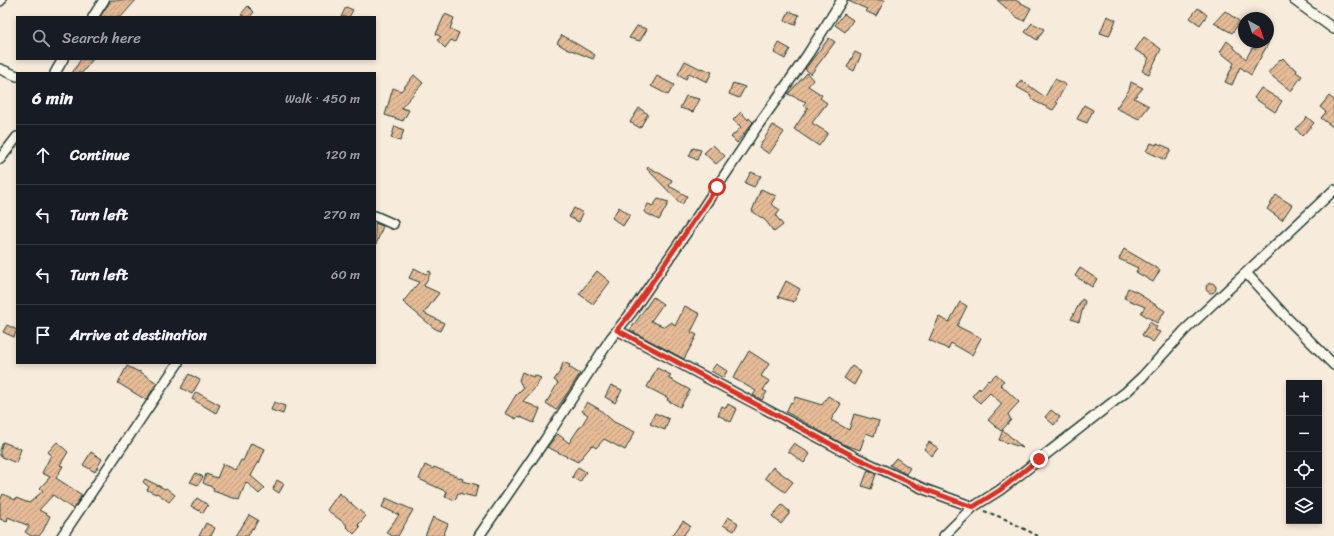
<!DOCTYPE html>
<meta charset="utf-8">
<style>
:root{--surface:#171b24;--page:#20242c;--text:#f1f3f6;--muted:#9ea1a6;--line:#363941}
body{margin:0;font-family:Sriracha,sans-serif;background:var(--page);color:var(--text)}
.controls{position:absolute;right:12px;bottom:12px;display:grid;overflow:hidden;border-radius:0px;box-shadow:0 2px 6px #0003}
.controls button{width:36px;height:36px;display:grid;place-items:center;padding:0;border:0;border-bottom:1px solid var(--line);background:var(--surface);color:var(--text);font:20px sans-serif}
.compass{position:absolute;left:1238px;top:12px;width:36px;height:36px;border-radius:50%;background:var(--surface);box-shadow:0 2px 6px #0003;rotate:140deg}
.stop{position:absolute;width:12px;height:12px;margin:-9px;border:3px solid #d93025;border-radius:50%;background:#fff}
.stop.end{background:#d93025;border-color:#fff;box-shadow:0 1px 4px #0008}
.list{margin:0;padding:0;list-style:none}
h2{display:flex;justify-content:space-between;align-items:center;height:52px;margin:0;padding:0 16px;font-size:17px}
h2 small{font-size:13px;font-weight:400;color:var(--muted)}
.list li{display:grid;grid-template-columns:26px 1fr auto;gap:12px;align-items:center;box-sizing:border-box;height:60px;padding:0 16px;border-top:1px solid var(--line)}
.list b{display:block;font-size:15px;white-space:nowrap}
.list em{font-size:13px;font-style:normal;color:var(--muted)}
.icon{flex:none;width:22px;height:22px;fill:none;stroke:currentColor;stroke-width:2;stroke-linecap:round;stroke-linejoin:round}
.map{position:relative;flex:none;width:1334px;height:536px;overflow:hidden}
.search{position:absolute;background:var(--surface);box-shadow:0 2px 6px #0003;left:16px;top:16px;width:360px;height:44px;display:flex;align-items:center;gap:10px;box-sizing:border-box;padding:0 14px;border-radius:0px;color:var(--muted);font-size:15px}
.panel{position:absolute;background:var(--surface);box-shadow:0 2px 6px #0003;left:16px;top:72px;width:360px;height:292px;border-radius:0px}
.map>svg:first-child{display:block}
.building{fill:url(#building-hatch);stroke:#1f3d34}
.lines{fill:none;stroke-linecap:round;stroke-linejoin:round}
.street-casing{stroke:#1f3d34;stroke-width:12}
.path{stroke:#1f3d34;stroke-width:2;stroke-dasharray:4 3;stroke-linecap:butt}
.street{stroke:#fbf7ec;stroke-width:9}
.route{stroke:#d93025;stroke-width:5}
</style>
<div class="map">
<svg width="1334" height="536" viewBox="0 0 1334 536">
<defs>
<pattern id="building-hatch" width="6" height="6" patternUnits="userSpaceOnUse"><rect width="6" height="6" fill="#e6bb96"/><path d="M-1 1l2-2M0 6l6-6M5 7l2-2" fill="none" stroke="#ba997b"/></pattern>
</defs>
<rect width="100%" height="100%" fill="#f7ebdb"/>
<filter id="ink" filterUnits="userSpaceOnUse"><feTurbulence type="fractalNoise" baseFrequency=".025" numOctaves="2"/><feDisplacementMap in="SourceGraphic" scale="8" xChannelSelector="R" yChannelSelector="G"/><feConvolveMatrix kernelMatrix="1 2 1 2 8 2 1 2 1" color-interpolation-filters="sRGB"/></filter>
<g filter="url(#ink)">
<path class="building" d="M111,0h25l-15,17h-21z
M848,0h37l-9,16 -11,-5 2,-2 -19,-8z
M997,0h18l16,8 -7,13 -11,-6v-1z
M248,6l6,6 -4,5h-5l-4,-3z
M346,7l7,3 -4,7h-8z
M1198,8l9,7 -7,10 -10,-7z
M789,11l10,4 -4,10 -10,-4z
M1225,11l15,11 -8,11 -18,-10z
M445,14l9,4 -4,11 9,4 -4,9 -4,-2 -6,8 -8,-8 4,-3 -5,-3z
M844,14l9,6 -8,12 -10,-7z
M1107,16l9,4 -7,16 -9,-3z
M1032,23l12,6 -7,11 -12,-8z
M637,26l10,3 -7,12 -11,-3z
M562,35l33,20 -2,4 -22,-9 -1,1 -13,-8z
M1144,37l17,12 -12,25 -7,-3 7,-13 -14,-8z
M829,38l6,4 -24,32 -6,-5z
M1227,41l7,6v1l12,11 6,-11 4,1 5,-7h8l-18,33 -11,-8 -8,18 -7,-3 9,-19 -14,-11z
M779,43l11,6 -5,10 -11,-6z
M855,52l6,3 -7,16 -7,-4z
M1283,58l5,6 9,6 -1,2 6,4 -11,15 -23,-18 12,-14 1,1z
M81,59h12l-11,14h-10z
M685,61l16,8v-1l11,4 -5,10 -18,-9 -3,6 -8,-5z
M807,73l6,7 -5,6 14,9 -2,3 7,5 -15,20 16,10 -9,13 -25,-17 14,-21 -5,-3 3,-3 -18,-8z
M414,75l9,8 -22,25 8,2 -6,11 -18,-6 8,-27 8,3z
M657,76l17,9 -6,10 -17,-9z
M1055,79l11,6 -10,17 2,1 -5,7 -19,-9 -4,-4 1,-2 -14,-8 4,-7 24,17z
M1131,82l12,6 -9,10 15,8 -10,13 -23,-11 13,-18z
M733,83l12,4 -6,11 -10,-4z
M1261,88l21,13 -7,11 -21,-14z
M686,96l14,3 -7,13 -13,-4z
M1329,96l5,4v28l-13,-10 5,-6 -6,-5z
M1084,105l9,5 -6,13 -10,-4z
M639,108l9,6 -8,14 -10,-6z
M741,112l7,8 1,-2 4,4 -16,21 -6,-6 10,-10 -8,-7z
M1307,117l7,6 -12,13 -6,-7z
M773,125l11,7 -15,22 -10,-7z
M395,126l9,4 -4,11 -9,-3z
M1151,143l5,2 1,-2 14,6 -6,11 -19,-9z
M713,145l12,11 -9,8 -12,-11z
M693,148l8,2 -4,10 -8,-4z
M648,167l24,13 -3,6 18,10 -5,9 -35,-36z
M751,172l10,4 -7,11 -9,-4z
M761,189l15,7 -5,8 9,6 -4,6 7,9 -9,7 -8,-11 -14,-10z
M1276,195l16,10 -10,15 -15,-11z
M658,199l11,3 -10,18 -15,-8 4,-8 5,2z
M619,207l11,8 -7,11 -11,-8z
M574,208l9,5 -4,9 -10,-5z
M375,223l8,3 -7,18h-1z
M1124,249l36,21 -7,12 -17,-10 2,-4 -19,-9z
M414,268l12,6 3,-3 2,1 -7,14 15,7 -15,20 20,10 -4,8 -6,-3 -31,-26 16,-20 -10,-4z
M1080,268l17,11 -5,8 -17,-11z
M597,271l13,11 -17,22 -14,-10z
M786,281l14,8 -6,13 -16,-5z
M1206 288a5 5 0 1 1 10 0a5 5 0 1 1-10 0Z
M1128,288l15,7 -1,1 23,15 -8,12 -16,-10 4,-6 -21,-9z
M653,297l10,7 -12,17 14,6 7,-5 3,4 10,-20 15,8 -9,18 6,3 -13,24 -54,-29z
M1082,299l3,2 -6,21 -8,-3z
M960,302l7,4 -10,20 24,12 -9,17 -21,-12 -3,6 -19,-9 10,-23 10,5z
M1150,322l7,5 -2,3 5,2 -7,10 -11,-7z
M7,325l10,5 -3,7 -11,-5z
M749,351l20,13 -8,12 8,5 -6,9 4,2 -5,8 -9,-5 3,-4 -23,-13z
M563,362l7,3 -1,2 11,7 -24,36 -10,-7 12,-20 -4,-3 7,-10z
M716,364l11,7 -4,7 -12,-7z
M127,366l12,6v-1l18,12 -11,17 -28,-17z
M852,366l9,6 -7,13 -10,-7z
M657,368l14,7 -3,3 22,12 -10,17 -13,-7 1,-2 -21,-11z
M522,372l11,5 1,-2 7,3 -5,9 -13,14 17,8 -6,14 -16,-7 -2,3 -11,-6 11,-18 7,-7 -4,-8z
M189,374l11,6 -8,14 -11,-6z
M996,374l8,7 -4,3 19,18 -11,12 3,6 -10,11 -13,-11 14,-16 -12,-11 -10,10 -8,-7 7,-8 1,2 8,-10 1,1z
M611,385l11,5 -7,13 -10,-6z
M196,392l24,13 -4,8 -24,-14z
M828,396l13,8 -10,16 18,10 5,-16 25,7 -5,15 -8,-3 -6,17 -15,-5 -59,-33 5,-10 2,1 2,-6 27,8z
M274,402l11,4 -2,8 -12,-4z
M587,402l12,7 15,13 21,10 -10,18 -21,-11 -8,9 -4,-3 -14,17 -31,-15 11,-13 11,9 10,-15h1l8,-13 -6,-4z
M728,404l9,5 -6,13 -13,-7 4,-9 4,2z
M1051,410l9,7 -6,8 -9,-8z
M655,413l14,6 -4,11 -15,-6z
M1003,430l20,18 -24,-8z
M3,442l18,7 -5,14 -16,-7v-6z
M57,442l11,10 -8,13 3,1 -7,12 26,17 -9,14 -20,-14 -14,15 11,6 -7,15 -4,5h-8l-6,-4 4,-6 -21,-9 -1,5 -7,-3v-18l3,-7 12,6 1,-2 13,5 14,-12 -3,-3 10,-11 -8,-4 9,-18 -3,-3z
M929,442l9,6 -6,8 -8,-7z
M251,443l14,6 -6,14h-1l-7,13 14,12 -6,6 -13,-12 -7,18 -26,-9 1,-3 -11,-5 3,-9 11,4 6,-14 13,6 5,-10 2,1z
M794,443l16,11 -6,9 -16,-12z
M91,452l11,7 -7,13 -12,-7z
M896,458l14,10 -4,6 -16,-9z
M425,465l8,4 1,-2 29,12 -1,2 16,4 -3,12 -17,-4 -3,7 -10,-3 2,-5 -28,-13z
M578,467l8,5 -6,10 -8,-5z
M773,467l20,15 -8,10 -20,-14z
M868,470l8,4 -5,15 -9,-3z
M196,473l7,4 -5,8 -8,-3z
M145,479l20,10 1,-1 9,7 -6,7 -12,-9 -1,1 -9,-4 2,-3 -6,-5z
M277,480l7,4 -5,9 -6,-4z
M339,493l27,23 -8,9 2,2 -6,7 -8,-8 1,-1 -20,-15z
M197,498l11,7 -5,8 -12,-7z
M386,498l27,12 -15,26h-6l-6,-4 13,-17 -17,-8z
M782,505l7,6v3l-8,10 -9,-8z
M249,515l9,5 -5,9 -1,-1 -4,8h-12z
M433,517l15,7 -5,12h-18z
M728,517l10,6 -4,8 -11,-6z
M683,521l7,5 -7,10h-11z
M206,523l9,5 -4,8h-12z"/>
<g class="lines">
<g class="street-casing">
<path id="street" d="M1294,0l40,29
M0,1l1,-1
M93,17l11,-17
M0,69l17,7
M55,73l8,-14
M0,159l17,-22
M375,216l18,8
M1246,273l41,45 47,47
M617,330l240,128 67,31 49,18
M62,536l116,-173
M479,536l66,-96 66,-102 20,-25 58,-84 67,-101 25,-35 27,-39 34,-54
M944,536l29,-29 27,-17 126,-98 16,-15 43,-47 149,-140"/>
</g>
<path class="path" d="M984,511l19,7 35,18"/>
<use href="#street" class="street"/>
</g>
</g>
<g class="lines" filter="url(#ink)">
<path class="route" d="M717,187l-86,126 -14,17 240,128 67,31 49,18 27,-17 39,-31"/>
</g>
</svg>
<div class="controls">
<button>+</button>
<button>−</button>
<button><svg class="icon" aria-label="locate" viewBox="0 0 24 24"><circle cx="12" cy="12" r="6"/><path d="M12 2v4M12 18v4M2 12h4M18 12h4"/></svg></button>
<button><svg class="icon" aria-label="layers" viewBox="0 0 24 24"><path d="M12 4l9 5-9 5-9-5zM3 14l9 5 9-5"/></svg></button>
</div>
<svg class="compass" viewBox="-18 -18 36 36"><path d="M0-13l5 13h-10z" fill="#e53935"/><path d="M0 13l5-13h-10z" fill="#9ea1a6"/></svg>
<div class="stop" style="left:717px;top:187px"></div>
<div class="stop end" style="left:1039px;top:459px"></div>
<div class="search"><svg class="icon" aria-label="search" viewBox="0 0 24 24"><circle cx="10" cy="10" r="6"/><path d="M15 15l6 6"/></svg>Search here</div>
<section class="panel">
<h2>6 min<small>Walk · 450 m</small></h2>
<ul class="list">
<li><svg class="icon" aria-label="ahead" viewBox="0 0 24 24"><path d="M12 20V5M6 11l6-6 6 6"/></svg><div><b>Continue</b></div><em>120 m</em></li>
<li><svg class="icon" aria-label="left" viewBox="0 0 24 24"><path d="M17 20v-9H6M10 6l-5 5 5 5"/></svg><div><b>Turn left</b></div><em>270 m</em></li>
<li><svg class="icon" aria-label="left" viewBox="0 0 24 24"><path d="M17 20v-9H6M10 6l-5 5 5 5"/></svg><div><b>Turn left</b></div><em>60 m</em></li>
<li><svg class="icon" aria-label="arrive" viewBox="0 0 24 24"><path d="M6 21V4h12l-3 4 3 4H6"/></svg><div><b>Arrive at destination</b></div></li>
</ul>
</section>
</div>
